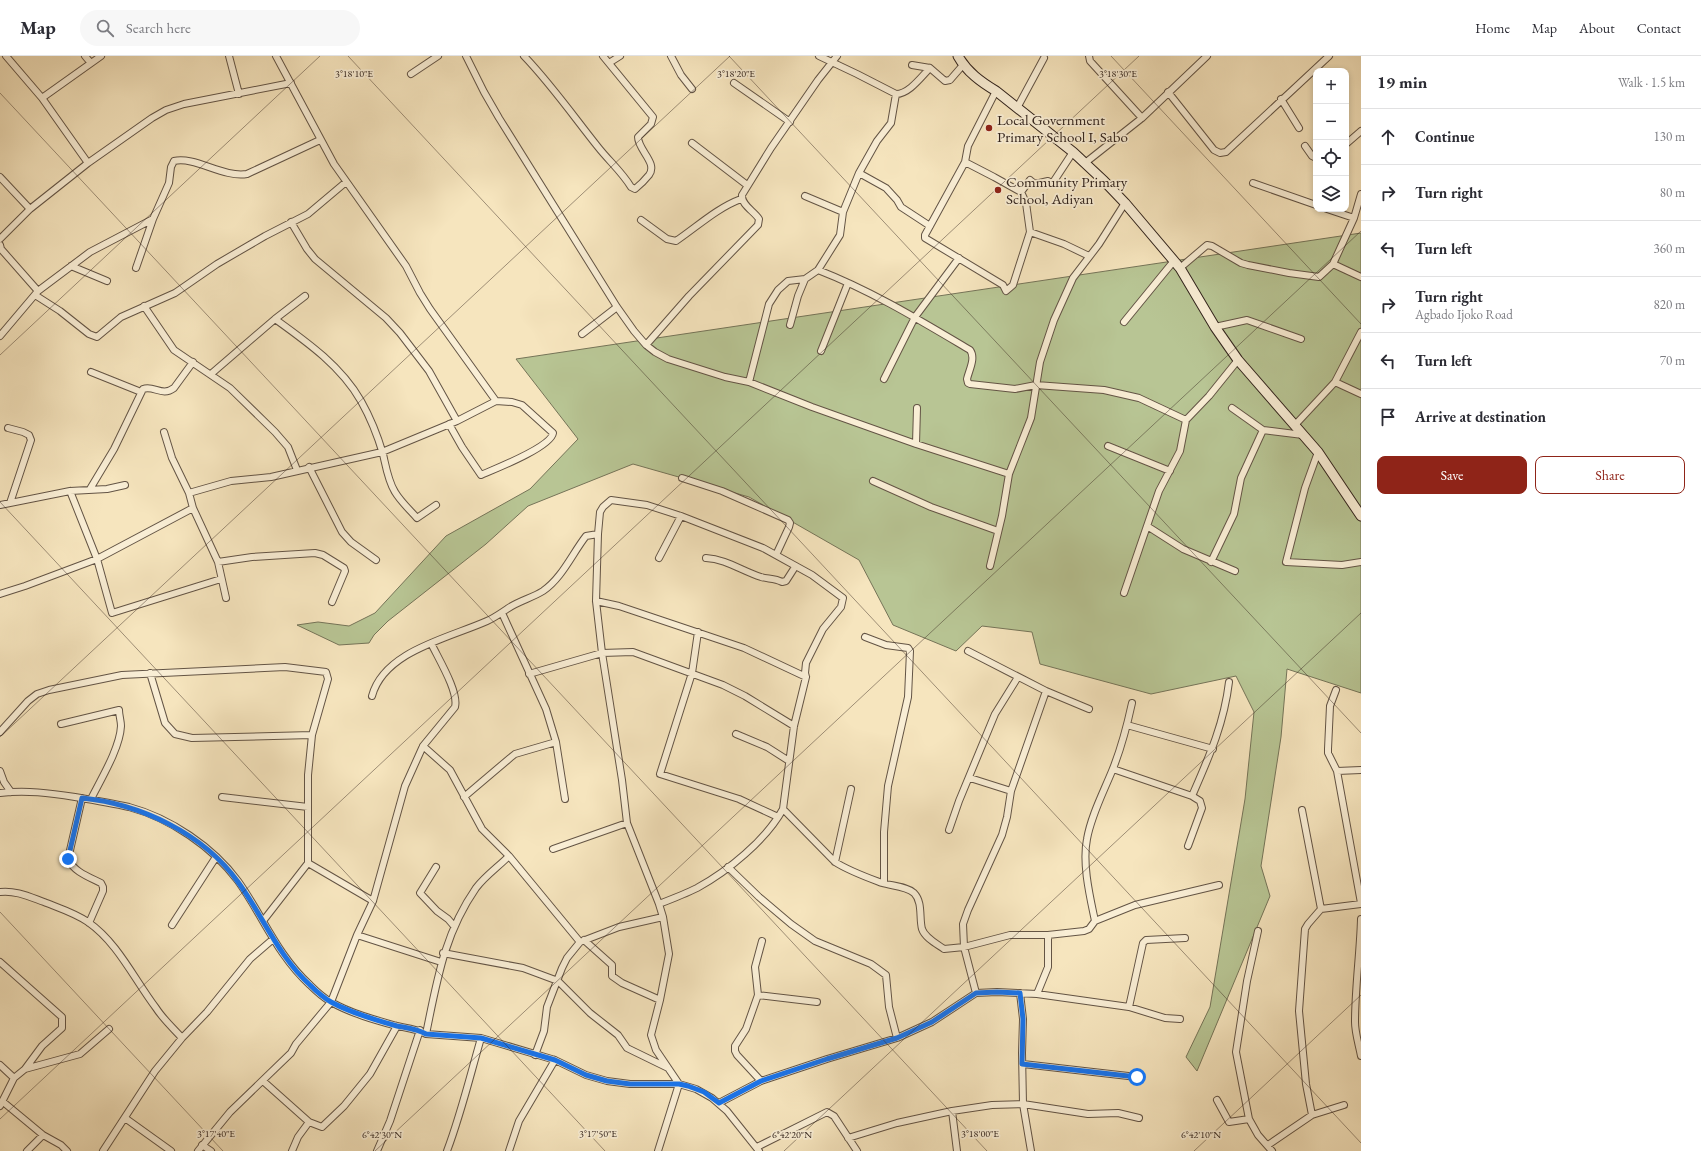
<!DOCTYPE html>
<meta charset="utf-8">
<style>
:root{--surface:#fff;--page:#f7f7f7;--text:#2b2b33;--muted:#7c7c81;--line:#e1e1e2;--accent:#8f2418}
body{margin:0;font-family:"EB Garamond",serif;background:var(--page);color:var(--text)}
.controls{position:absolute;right:12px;top:12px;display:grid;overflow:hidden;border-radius:8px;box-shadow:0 2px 6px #0003}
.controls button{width:36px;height:36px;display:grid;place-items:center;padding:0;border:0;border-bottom:1px solid var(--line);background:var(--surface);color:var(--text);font:20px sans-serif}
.stop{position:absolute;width:12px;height:12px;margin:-9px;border:3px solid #1a73e8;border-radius:50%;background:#fff}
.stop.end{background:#1a73e8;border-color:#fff;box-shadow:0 1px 4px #0008}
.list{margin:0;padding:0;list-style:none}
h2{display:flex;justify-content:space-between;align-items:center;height:52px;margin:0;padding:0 16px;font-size:17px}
h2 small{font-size:13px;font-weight:400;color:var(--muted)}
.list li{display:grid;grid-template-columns:26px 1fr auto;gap:12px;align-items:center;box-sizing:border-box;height:56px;padding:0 16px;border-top:1px solid var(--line)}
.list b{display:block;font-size:15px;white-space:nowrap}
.list p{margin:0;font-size:13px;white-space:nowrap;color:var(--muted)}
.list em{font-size:13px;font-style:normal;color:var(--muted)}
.actions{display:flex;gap:8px;padding:12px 16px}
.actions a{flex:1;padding:9px 0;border:1px solid var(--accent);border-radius:8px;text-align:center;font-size:14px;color:var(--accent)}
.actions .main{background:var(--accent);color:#fff}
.icon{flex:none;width:22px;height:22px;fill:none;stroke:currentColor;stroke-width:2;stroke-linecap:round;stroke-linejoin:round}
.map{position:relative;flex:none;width:1361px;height:1095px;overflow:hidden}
header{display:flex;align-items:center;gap:24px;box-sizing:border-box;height:56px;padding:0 20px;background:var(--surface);border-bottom:1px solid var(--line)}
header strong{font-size:19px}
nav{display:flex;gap:22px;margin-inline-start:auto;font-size:14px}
.search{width:280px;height:36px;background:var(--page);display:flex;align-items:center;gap:10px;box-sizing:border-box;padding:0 14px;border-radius:22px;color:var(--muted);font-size:15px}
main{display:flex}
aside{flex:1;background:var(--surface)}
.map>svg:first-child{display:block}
.green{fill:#b8c594;stroke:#757458}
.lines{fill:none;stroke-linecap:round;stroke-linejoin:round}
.street-casing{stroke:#635445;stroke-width:8}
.secondary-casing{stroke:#32241d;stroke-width:11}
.street{stroke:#f9eed5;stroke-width:6}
.secondary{stroke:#f9eed5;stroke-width:9}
.route{stroke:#1a73e8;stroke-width:5}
.ticks{fill:none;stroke:#32241d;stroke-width:1;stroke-opacity:0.45}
.poi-dot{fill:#8f2418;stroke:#f9eed5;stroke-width:1.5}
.labels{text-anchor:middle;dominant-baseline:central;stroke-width:3.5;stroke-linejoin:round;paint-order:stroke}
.poi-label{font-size:15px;fill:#32241d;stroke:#f9eed5;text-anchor:start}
.ticks-label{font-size:10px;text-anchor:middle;fill:#32241d;stroke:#f9eed5;stroke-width:3.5;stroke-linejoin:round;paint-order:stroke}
</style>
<header>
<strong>Map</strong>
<div class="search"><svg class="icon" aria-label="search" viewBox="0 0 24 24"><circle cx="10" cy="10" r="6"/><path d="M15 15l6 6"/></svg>Search here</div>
<nav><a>Home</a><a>Map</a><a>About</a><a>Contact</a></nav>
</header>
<main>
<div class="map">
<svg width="1361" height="1095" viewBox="0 0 1361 1095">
<rect width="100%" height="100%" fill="#f6e5be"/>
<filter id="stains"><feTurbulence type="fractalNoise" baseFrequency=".005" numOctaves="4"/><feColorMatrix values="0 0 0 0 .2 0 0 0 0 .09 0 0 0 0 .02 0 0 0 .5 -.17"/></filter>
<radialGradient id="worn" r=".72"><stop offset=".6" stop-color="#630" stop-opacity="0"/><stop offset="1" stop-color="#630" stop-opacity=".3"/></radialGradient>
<path class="green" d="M1361,177v460l-74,-24 -6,68 -20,129 9,30 -73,175 -11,-14 24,-50 35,-208 9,-87 -18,-36 -85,18 -111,-30 -8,-32 -50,-6 -26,25 -63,-26 -34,-65 -110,-63 -116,-33 -105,42 -42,38 -98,77 -14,14 -5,8 -30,2 -42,-20 21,-3 31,4 26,-13 71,-77 84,-47 48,-50 -62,-80z"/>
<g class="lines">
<g class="street-casing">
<path id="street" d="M6,0l36,42 46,65
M85,0l5,6
M229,0l10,38
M276,0l58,108 72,102 14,27 10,16 66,92
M466,0l18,36 15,26 118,189 17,24 12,14 9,7 13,7 57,18 24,5 63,25 104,37 93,30
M524,0c27,28 50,61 74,91 11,14 24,25 33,40l4,2c5,-4 10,-9 14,-14 9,-12 -11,-25 -11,-38l13,-13 2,-7 -50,-61
M671,0l10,19 11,14
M819,0l38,18 39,20c13,0 25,-17 34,-26
M1089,0l1,5 52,57
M609,7l11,-7
M912,9l18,3 15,13 5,-1 13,-15
M411,18l27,-18
M734,27l56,39
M1168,36l46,58 6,3 6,-1 103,-96
M42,42l59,-42
M1281,43l18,29
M1017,52l27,-50
M692,87l55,42
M1346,88l15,-13
M1305,90l7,10 4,2
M965,106l29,15 27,15 5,11 4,29 -17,53 -7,6 -3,-6 -78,-47v-3l40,-73 3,-16 28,-55
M1085,107l57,-45 65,-62
M859,117l27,15 11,12 4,7 29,19
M0,121l30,32
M1253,127l63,22
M1021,136l9,-12 5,4 13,-3 4,3 21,-32
M1361,138l-7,24 -21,46 28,13
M805,140l38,16
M1327,153l27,9
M641,164l26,19 9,2c22,-15 41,-33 65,-42
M291,166l16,27 8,10 71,59 14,15 29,38 28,50
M1030,176l34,12 25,12
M0,183l30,-30 58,-46 64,-45 14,-8 18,-6 107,-21
M0,189l1,4 37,42
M71,210l36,15
M136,212l17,-49
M1180,212l27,-23 5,1 29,17 7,2 41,8 30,4 14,-13
M818,214l22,-35 3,-23 16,-39 18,-32 14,-18 5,-29
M35,239l25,16 29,23 8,3 24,-20 54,-24 42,-29 48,-28 43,-22 38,-32
M144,250l30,44 56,38 45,44 13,15 9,23
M275,263c32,23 66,47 86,82 9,16 17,36 22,53 3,13 5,27 12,38 6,10 15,18 22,26l19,-13
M1124,266l49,-60
M790,269l8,-29 7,-17
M1215,271l32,-7 54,19
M582,278l35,-27
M0,280l38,-45 52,-39 63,-33 16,-36 2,-16 3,-6c21,-5 49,17 73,13l73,-34
M646,289l43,-49 69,-71 1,-6c-5,-8 -18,-14 -17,-24l29,-47 47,-68 19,-24
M821,295l27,-68
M91,316l50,20
M211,318l64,-55 30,-23
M884,323l31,-62 44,-59
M749,326l20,-78 9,-14 10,-9 17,-2 13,-9c54,21 103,51 152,80 6,8 -1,20 -3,29l1,4 2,1 45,5 21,-4 68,5 35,8 47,22 -6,31 -21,40 -35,102
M1335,326l26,12
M1232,352l31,22 40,5
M1186,364l23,-24 29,-36
M1295,369l40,-43 26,-50
M8,372l15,4 6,3 2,5 -21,63
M164,376l8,26 17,35
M916,388l1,-36
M1108,390l62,25
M1318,396l-13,36 -19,74 56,3 19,-3
M309,411l33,65 9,10 25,18
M682,422l40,13 66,29 2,3 -1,4 -13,28
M873,425l58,26 67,24
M90,433l24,-40 29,-60c11,-4 19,8 31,-1l19,-26
M70,435l27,68 15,54 109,-34
M0,449l70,-14 37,-2 18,-4
M193,452l25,54 8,36
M1147,470l36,23 52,22
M659,502l22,-42
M706,502c20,1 36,13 55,19 7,2 14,1 21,5l4,-1 9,-14
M218,506l34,-5 63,-4 8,2 21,13 1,3 -13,31
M1211,506l23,-48 7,-36 22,-48
M990,510l12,-50 7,-42 22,-56 9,-56 14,-42 19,-42 26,-34 26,-41
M0,538l25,-8 72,-27 96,-51 -4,-15 42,-12 40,-4 111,-25 75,-31 39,-20 16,1 10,3 31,28c-2,14 -58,36 -72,42l-19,-28 -13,-23
M596,545l23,5 125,42 62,29
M502,557l44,96 10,33 9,57
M698,576l-6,41 -32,101 79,25 39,18
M865,581l21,8 22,3 2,3 -2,46 -20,89 -4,46v51
M968,595l78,40 43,18
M150,617l15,50 10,11 17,4 120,-3
M529,618l73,-21 31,-1 90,33 22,11 49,30
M1336,634l-6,16 -2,43v4l9,18 24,132
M372,640c12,-45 77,-58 115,-75 7,-3 14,-8 20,-12 11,-8 25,-11 36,-18 19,-13 29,-37 43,-55l12,-2
M61,668l58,-14c0,5 2,11 2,16 -1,22 -20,53 -30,73
M1127,669l86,24
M0,676l28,-31 9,-7 12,-4 73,-15 163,-8 41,5 2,7 -16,56 -4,40v88l-45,58
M736,678l31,13 22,14
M423,690l27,24 32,59 27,27 71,86
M1113,713l79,27 8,5 2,7 -14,38
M0,715l4,11 7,10
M1337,715l24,-1
M970,722l41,13
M0,737c26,-3 50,0 75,4 18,3 36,6 54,10 41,11 84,40 109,74 25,35 39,74 72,104 6,6 14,13 21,17 19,11 44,18 66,24 10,2 20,3 29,8l55,4 74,22 31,15 21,6 23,3h49l17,5 16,9 15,13 32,40
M1192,740c17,-39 32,-72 37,-114
M222,741l86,10
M464,741l46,-39 5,-4 41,-12
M82,742l-14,61c6,13 21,18 33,24l2,4v4l-14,32
M783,753l52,53c14,9 31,15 47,21 10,3 24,3 32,10 9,9 5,25 8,36 3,9 15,15 22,20l20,-2 46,-12h38l36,-4 5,-2 6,-8 40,-16 84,-20
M1302,754l19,99
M949,774l10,-29 36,-87 23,-37
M553,793l74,-26
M835,806l16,-73
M308,807l65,38
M436,811l-16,26 17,18 11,8 6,7
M728,811l31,30 32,27 24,17 56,23 15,11 3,32 8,31
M0,836c15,-2 30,5 44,10 15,6 31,11 44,20 30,21 46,57 68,86 7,11 17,20 26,30
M1361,863c-1,35 -6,69 -6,103 0,11 4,23 6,34
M1095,865c-5,-24 -13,-57 -8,-82 4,-23 16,-46 25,-68 9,-22 15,-45 20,-68
M172,869l44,-68
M1258,875l-11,50 -11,71 13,67 9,16 14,16
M357,879l84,27
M584,884l28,25v11l10,7 38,17
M443,897l80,15 35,13 32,32 28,22 9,13 41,20
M0,906l62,55v11l-20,18 -17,23
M976,937l-12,-46 -1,-23 5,-14 34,-75 5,-18 4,-26 35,-100
M1020,937l3,26 -1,34 1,51 8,47
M1037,938l11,-27v-32
M758,939l59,7
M1129,951l14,-64 3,-3 39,-2
M426,978c11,-53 18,-100 50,-146 9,-12 22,-21 33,-32
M535,999l9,-24 3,-24 15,-39 5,-10 13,-16 39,-15 44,-10
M1023,1008l114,13
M0,1009l14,13
M263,1025l46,41 13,5 22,-21 26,-32 27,-48
M761,1025l-24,-26 -2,-4v-5l11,-17 12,-34 -3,-28 7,-26
M1217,1044l12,22 20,-3
M2,1045l41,34 18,10 6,6
M719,1047l42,-22 66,-22 70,-21 35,-16 44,-29 21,-1 40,2 92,13 36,11 15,1
M0,1050l14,-28 11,-9 55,-15 29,-25
M952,1055l5,40
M1312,1059l-6,-31 -7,-73 6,-82 3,-5 13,-15 40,-5
M125,1062l46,33
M848,1082l49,-15 55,-12 40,-6 31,-1 65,10 30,-1 21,5
M202,1089l9,6
M1268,1089l44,-30 32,-10
M757,1091l70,-35 7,4 23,35
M27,1095l16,-16
M103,1095l52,-80 27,-33 25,-26 43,-53 22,-19
M198,1095l32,-39 61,-59 5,-9 35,-42 26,-67 16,-34 32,-115 18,-40 32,-39c4,-15 -17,-49 -24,-64
M292,1095l6,-14 11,-15
M377,1095l13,-30 30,-91
M447,1095c14,-37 23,-75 34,-113
M509,1095l10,-30 36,-61
M658,1095l21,-67 -23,-34 -5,-15 9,-35 9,-46 -6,-37 -4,-13 -32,-81 -5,-43 -20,-127 -6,-52 2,-67 2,-22 3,-5 8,-7 36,5 34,11 82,32 49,27 31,23 -2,9 -18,22 -17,34 -1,10 1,4 -12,49 -11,83c-17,31 -55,62 -86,79 -12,6 -25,11 -38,16"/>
</g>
<g class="secondary-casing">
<path id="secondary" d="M958,0c9,16 23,26 38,35l77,61 31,29 21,22 55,65 35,59 23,33 80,92 43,64"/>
</g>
<use href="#street" class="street"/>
<use href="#secondary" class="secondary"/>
</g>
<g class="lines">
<path class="route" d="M68,803l14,-61c58,6 121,35 156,84 25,34 40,74 72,103 6,6 14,13 21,17 20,11 44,18 66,24 10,2 20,3 29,8l55,4 74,22 31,15 21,6 23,3h49l9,2 16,6 15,11 42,-22 66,-22 70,-21 35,-16 44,-29 21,-1 23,1 3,26 -1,45 115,13"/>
</g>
<path class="ticks" d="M348,0l1013,1087M729,0l632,677M1111,0l250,268M0,37l987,1058M0,299l320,-299M0,446l605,649M0,681l730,-681M0,856l223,239M0,1063l1139,-1063M375,1095l986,-920M784,1095l577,-538M1194,1095l167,-156"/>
<g class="poi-dot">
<circle cx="989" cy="72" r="4"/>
<circle cx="998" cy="134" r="4"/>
</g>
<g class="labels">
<g class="poi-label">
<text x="997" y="63">Local Government<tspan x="997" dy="17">Primary School I, Sabo</tspan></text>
<text x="1006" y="125">Community Primary<tspan x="1006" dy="17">School, Adiyan</tspan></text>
</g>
</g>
<g class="ticks-label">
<text x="354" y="21">3°18'10"E</text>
<text x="736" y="21">3°18'20"E</text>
<text x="1118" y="21">3°18'30"E</text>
<text x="216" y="1081">3°17'40"E</text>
<text x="598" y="1081">3°17'50"E</text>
<text x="980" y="1081">3°18'00"E</text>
<text x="382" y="1082">6°42'30"N</text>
<text x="792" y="1082">6°42'20"N</text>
<text x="1201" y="1082">6°42'10"N</text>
</g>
<rect width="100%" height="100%" filter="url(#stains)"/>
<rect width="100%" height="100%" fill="url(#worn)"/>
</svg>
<div class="controls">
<button>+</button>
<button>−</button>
<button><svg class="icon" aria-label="locate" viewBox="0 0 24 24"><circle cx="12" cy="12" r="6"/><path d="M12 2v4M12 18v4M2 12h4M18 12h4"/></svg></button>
<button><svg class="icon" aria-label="layers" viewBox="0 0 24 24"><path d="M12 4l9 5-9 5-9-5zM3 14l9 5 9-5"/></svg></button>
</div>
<div class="stop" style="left:1137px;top:1021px"></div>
<div class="stop end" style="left:68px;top:803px"></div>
</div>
<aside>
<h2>19 min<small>Walk · 1.5 km</small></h2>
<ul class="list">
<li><svg class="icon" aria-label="ahead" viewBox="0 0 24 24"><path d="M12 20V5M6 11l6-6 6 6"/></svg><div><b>Continue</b></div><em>130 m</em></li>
<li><svg class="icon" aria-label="right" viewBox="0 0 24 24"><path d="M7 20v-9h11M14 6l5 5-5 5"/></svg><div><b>Turn right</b></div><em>80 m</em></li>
<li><svg class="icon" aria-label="left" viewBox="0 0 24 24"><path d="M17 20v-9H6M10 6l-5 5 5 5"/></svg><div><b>Turn left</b></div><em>360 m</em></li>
<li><svg class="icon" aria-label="right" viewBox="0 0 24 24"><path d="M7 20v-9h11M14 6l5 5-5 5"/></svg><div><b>Turn right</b><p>Agbado Ijoko Road</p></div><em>820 m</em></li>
<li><svg class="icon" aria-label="left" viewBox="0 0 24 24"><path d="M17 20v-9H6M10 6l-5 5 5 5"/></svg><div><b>Turn left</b></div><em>70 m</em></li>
<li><svg class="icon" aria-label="arrive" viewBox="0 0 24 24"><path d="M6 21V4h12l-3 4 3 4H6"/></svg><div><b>Arrive at destination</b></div></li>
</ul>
<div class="actions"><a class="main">Save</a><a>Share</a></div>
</aside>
</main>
